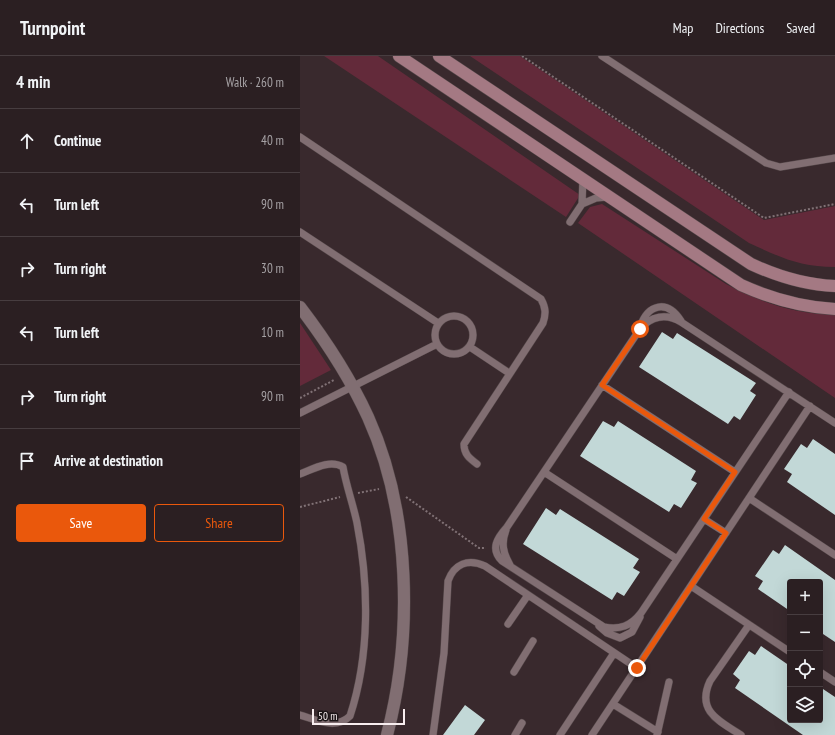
<!DOCTYPE html>
<meta charset="utf-8">
<style>
:root{--surface:#2b1f22;--page:#33272a;--text:#f1f3f6;--muted:#a6a2a5;--line:#473d40;--accent:#ea580c}
body{margin:0;font-family:"PT Sans Narrow",sans-serif;background:var(--page);color:var(--text)}
.controls{position:absolute;right:12px;bottom:12px;display:grid;overflow:hidden;border-radius:4px;box-shadow:0 4px 16px #0002}
.controls button{width:36px;height:36px;display:grid;place-items:center;padding:0;border:0;border-bottom:1px solid var(--line);background:var(--surface);color:var(--text);font:20px sans-serif}
.scale{position:absolute;left:12px;bottom:10px;width:93px;box-sizing:border-box;padding-left:4px;border:2px solid #f8edef;border-top:0;font-size:11px;line-height:14px;white-space:nowrap;color:#f8edef;-webkit-text-stroke:3px #1b1416;paint-order:stroke}
.stop{position:absolute;width:12px;height:12px;margin:-9px;border:3px solid #ea580c;border-radius:50%;background:#fff}
.stop.end{background:#ea580c;border-color:#fff;box-shadow:0 1px 4px #0008}
.list{margin:0;padding:0;list-style:none}
h2{display:flex;justify-content:space-between;align-items:center;height:52px;margin:0;padding:0 16px;font-size:17px}
h2 small{font-size:13px;font-weight:400;color:var(--muted)}
.list li{display:grid;grid-template-columns:26px 1fr auto;gap:12px;align-items:center;box-sizing:border-box;height:64px;padding:0 16px;border-top:1px solid var(--line)}
.list b{display:block;font-size:15px;white-space:nowrap}
.list em{font-size:13px;font-style:normal;color:var(--muted)}
.actions{display:flex;gap:8px;padding:12px 16px}
.actions a{flex:1;padding:9px 0;border:1px solid var(--accent);border-radius:4px;text-align:center;font-size:14px;color:var(--accent)}
.actions .main{background:var(--accent);color:#fff}
.icon{flex:none;width:22px;height:22px;fill:none;stroke:currentColor;stroke-width:2;stroke-linecap:round;stroke-linejoin:round}
.map{position:relative;flex:none;width:535px;height:679px;overflow:hidden}
header{display:flex;align-items:center;gap:24px;box-sizing:border-box;height:56px;padding:0 20px;background:var(--surface);border-bottom:1px solid var(--line)}
header strong{font-size:19px}
nav{display:flex;gap:22px;margin-inline-start:auto;font-size:14px}
main{display:flex}
aside{flex:1;background:var(--surface)}
.map>svg:first-child{display:block}
.green{fill:#632a3a}
.building{fill:#c2d8d7}
.lines{fill:none;stroke-linecap:round;stroke-linejoin:round}
.lane-casing{stroke:#544749;stroke-width:8}
.street-casing{stroke:#544749;stroke-width:13}
.secondary-casing{stroke:#544749;stroke-width:13}
.path{stroke:#817276;stroke-width:2;stroke-dasharray:2 2;stroke-linecap:butt}
.lane{stroke:#816e72;stroke-width:7}
.street{stroke:#816e72;stroke-width:12}
.secondary{stroke:#a47983;stroke-width:12}
.route{stroke:#ea580c;stroke-width:5}
</style>
<header>
<strong>Turnpoint</strong>
<nav><a>Map</a><a>Directions</a><a>Saved</a></nav>
</header>
<main>
<aside>
<h2>4 min<small>Walk · 260 m</small></h2>
<ul class="list">
<li><svg class="icon" aria-label="ahead" viewBox="0 0 24 24"><path d="M12 20V5M6 11l6-6 6 6"/></svg><div><b>Continue</b></div><em>40 m</em></li>
<li><svg class="icon" aria-label="left" viewBox="0 0 24 24"><path d="M17 20v-9H6M10 6l-5 5 5 5"/></svg><div><b>Turn left</b></div><em>90 m</em></li>
<li><svg class="icon" aria-label="right" viewBox="0 0 24 24"><path d="M7 20v-9h11M14 6l5 5-5 5"/></svg><div><b>Turn right</b></div><em>30 m</em></li>
<li><svg class="icon" aria-label="left" viewBox="0 0 24 24"><path d="M17 20v-9H6M10 6l-5 5 5 5"/></svg><div><b>Turn left</b></div><em>10 m</em></li>
<li><svg class="icon" aria-label="right" viewBox="0 0 24 24"><path d="M7 20v-9h11M14 6l5 5-5 5"/></svg><div><b>Turn right</b></div><em>90 m</em></li>
<li><svg class="icon" aria-label="arrive" viewBox="0 0 24 24"><path d="M6 21V4h12l-3 4 3 4H6"/></svg><div><b>Arrive at destination</b></div></li>
</ul>
<div class="actions"><a class="main">Save</a><a>Share</a></div>
</aside>
<div class="map">
<svg width="535" height="679" viewBox="0 0 535 679">
<rect width="100%" height="100%" fill="#39292d"/>
<path class="green" d="M24,0h54l202,139 -14,22z
M170,0h50l244,164 71,-14v61c-36,0 -55,-10 -86,-24z
M302,148l124,80c34,18 71,31 109,30v84l-257,-175 12,-16z
M0,267l31,47 -31,16z"/>
<path class="building" d="M362,276l11,7 4,-6 79,50 -6,8 6,4 -16,25 -6,-4 -6,8 -89,-57z
M303,365l11,6 4,-6 78,50 -5,9 6,3 -16,25 -7,-4 -5,8 -89,-56z
M513,383l22,15v61l-48,-33 5,-8 -8,-5 17,-25 6,4z
M246,452l10,7 4,-6 79,50 -6,9 7,4 -16,24 -7,-4 -5,8 -89,-56z
M485,489l50,35v62l-15,-10v-50h-30v29l-32,-22 5,-8 -8,-5 18,-26 6,4z
M461,590l29,20v54h30v-33l15,10v38h-32l-68,-47 5,-8 -7,-6 16,-23 6,4z
M165,649l20,15 -11,15h-31z"/>
<g class="lines">
<g class="lane-casing">
<path id="lane" d="M302,0l164,107 14,4 55,-9
M0,81l241,162c5,9 5,15 2,24l-79,121c0,10 5,14 13,20
M282,148l14,-6 12,-1
M270,166l12,-18 1,-26
M0,176l138,91
M135 279a19 19 0 1 1 38 0a19 19 0 1 1-38 0Z
M340,271c8,-23 27,-28 41,-6
M170,291l39,26
M302,329l133,87
M489,336l-148,221c-10,13 -21,17 -37,14l-102,-66c-12,-12 -5,-23 5,-34l133,-198c11,-13 26,-16 41,-7l154,101
M0,357l137,-69
M244,416l133,87
M0,418c13,-5 30,-15 43,-7 3,18 10,37 14,56 12,62 13,132 -7,193 -14,14 -33,4 -50,-1
M449,442l86,57
M404,463l22,14
M206,474c-5,13 -3,23 4,35
M391,530l99,66
M208,568l20,-29
M299,570l8,7 13,5 12,-6 8,-15
M214,616l19,-31
M520,616l15,10
M313,648l45,28
M133,679l11,-82 4,-72c6,-17 20,-23 37,-15l152,102
M215,679l7,-12
M260,679l54,-82
M292,679l218,-329
M357,679l12,-53
M441,679c-22,-14 -45,-24 -31,-54l39,-56"/>
</g>
<g class="street-casing">
<path id="street" d="M0,251c26,34 50,71 68,110 43,95 45,219 19,318"/>
</g>
<g class="secondary-casing">
<path id="secondary" d="M99,0l342,229c31,14 60,22 94,24
M139,0l312,208c28,13 54,21 84,22"/>
</g>
<path class="path" d="M222,0l242,162 71,-14
M0,342l34,-18
M58,437l21,-4
M106,441l73,51h7
M0,451l40,-10"/>
<use href="#lane" class="lane"/>
<use href="#street" class="street"/>
<use href="#secondary" class="secondary"/>
</g>
<g class="lines">
<path class="route" d="M337,612l89,-135 -22,-14 31,-47 -133,-87 38,-56"/>
</g>
</svg>
<div class="controls">
<button>+</button>
<button>−</button>
<button><svg class="icon" aria-label="locate" viewBox="0 0 24 24"><circle cx="12" cy="12" r="6"/><path d="M12 2v4M12 18v4M2 12h4M18 12h4"/></svg></button>
<button><svg class="icon" aria-label="layers" viewBox="0 0 24 24"><path d="M12 4l9 5-9 5-9-5zM3 14l9 5 9-5"/></svg></button>
</div>
<div class="scale">50 m</div>
<div class="stop" style="left:340px;top:273px"></div>
<div class="stop end" style="left:337px;top:612px"></div>
</div>
</main>
